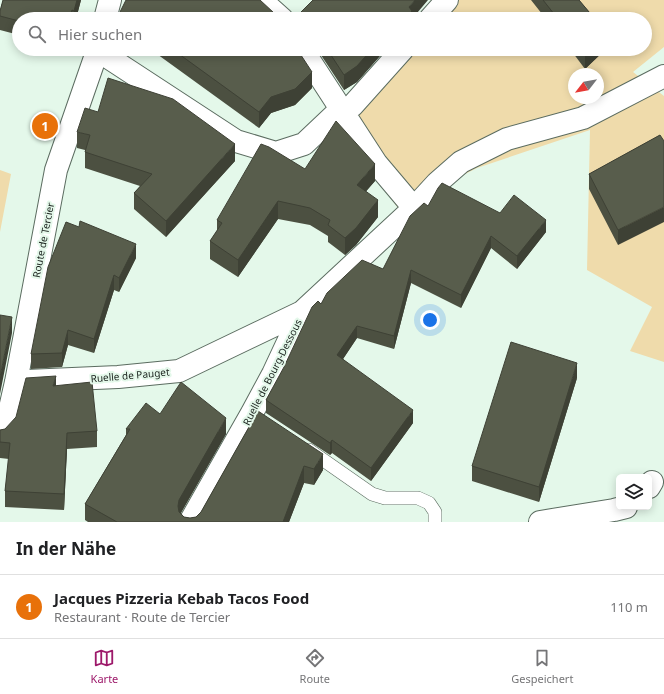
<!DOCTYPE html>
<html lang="de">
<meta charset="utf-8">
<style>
:root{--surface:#fff;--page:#f2f2f2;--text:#202124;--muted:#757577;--line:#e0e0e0;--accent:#9d196a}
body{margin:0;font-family:"Noto Sans",sans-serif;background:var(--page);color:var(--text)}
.controls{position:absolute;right:12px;bottom:12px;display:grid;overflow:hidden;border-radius:6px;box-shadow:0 2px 10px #0003}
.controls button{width:36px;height:36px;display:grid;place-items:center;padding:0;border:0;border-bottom:1px solid var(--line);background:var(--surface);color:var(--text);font:20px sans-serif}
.compass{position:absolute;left:568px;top:68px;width:36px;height:36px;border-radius:50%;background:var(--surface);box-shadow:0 2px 10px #0003;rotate:239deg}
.you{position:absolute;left:430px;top:320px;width:14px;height:14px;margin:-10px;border:3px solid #fff;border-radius:50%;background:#1a73e8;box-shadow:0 0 0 6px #1a73e833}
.badge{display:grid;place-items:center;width:26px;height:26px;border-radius:50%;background:var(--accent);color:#fff;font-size:13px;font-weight:700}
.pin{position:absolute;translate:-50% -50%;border:2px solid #fff;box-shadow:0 1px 4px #0006}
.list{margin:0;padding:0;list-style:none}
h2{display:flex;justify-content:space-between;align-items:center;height:52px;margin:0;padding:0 16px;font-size:17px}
h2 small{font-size:13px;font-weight:400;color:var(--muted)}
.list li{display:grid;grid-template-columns:26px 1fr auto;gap:12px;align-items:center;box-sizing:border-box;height:64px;padding:0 16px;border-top:1px solid var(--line)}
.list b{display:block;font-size:15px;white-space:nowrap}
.list p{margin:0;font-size:13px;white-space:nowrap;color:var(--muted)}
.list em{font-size:13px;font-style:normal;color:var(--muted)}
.icon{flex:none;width:22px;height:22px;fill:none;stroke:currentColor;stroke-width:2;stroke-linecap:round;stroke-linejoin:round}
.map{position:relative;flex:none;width:664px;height:522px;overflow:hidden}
.search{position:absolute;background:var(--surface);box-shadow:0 2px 10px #0003;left:12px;right:12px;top:12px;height:44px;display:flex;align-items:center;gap:10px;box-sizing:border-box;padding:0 14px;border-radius:22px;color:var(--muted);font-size:15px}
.sheet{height:116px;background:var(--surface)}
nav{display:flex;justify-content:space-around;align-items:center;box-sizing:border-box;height:56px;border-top:1px solid var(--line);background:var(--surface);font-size:11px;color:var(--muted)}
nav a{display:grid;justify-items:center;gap:2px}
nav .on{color:var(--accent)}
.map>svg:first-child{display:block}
.green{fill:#efdbab;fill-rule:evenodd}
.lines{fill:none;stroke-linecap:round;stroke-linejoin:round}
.lane-casing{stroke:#5b6c60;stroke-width:14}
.street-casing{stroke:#5b6c60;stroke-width:24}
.secondary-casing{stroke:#5b6c60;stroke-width:24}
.lane{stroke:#fff;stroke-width:13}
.street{stroke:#fff;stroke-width:22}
.secondary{stroke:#fff;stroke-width:22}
.wall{fill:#4c5041}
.shaded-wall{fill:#3e4135}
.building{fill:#585d4c;stroke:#3e4135}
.labels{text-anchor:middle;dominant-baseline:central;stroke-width:4;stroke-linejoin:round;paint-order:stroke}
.street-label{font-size:10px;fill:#1b231e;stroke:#e4f8ea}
</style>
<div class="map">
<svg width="664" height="522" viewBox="0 0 664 522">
<rect width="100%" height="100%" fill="#e4f8ea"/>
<path class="green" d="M453,0h211v47l-31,25 31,24v266l-34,-11 22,-44 -65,-37 3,-140 -113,38 -79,40 -59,-79 71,-80h235v-30h-209zM574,74h24v24h-24z
M0,170l11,4 -11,58z"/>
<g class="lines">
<g class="lane-casing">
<path id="lane" d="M309,450l63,44 13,4h33l11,5 6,9v10"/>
</g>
<g class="street-casing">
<path id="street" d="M261,0l21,19
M430,19l17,-19
M302,49l74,114 38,45
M97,50l139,91 40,12 28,-9 37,-35 11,-3 51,-57
M27,381l91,-4 61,-6 123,-59
M649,487l3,-5
M190,522l62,-109 21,-39 29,-62 112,-104 23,-25 24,-21 46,-23 76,-21 81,-42
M540,522l74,-12 12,-3"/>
</g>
<g class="secondary-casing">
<path id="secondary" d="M105,19l5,-19
M0,434l6,-8 10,-44 40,-212 42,-121"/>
</g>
<use href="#lane" class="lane"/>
<use href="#street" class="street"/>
<use href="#secondary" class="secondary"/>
</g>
<path class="wall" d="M3,0h78l-5,19h-57v16l-19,-5v-19z
M531,0h48l16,19h-49z
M120,12l154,1 8,6h-162z
M150,49h147l15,39 -17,17 -24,8 -12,15z
M317,49h69l-29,33 -13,8z
M570,49h36l-21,20z
M77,132l158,29 -69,76 -32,-28v-16l6,-7 -55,-18v-18l-8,-2z
M660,135l-42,110 -29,-56v-15z
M305,169l70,12 -9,10 12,26 -22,28 -11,10 -17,-13v-6l-18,-11 -32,-6 -40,58 -28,-18v-18l7,-10v-11z
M428,206l72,7 46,19 -29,37 -26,-21 -30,60 -50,-25 -17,66 -37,-11 -14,21 70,64 -42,58 -39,-28 -2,2 -64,-42v-13l55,-96 62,-35z
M66,222l70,36 -17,34 -5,-2 -20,63 -26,-8 -6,22 -31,2v-15z
M577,378l-38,124 -67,-21v-15z
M56,386l41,45v16l-30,2 -3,61 -59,-3v-16l4,-32 -9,-1v-28l5,-1z
M258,411l65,59 -9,15 -10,-2 -15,39h-201l-3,-2v-16l41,-69v-6l34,-15 66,20 -45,79 3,4 6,1 6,-1 5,-5z"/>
<path class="shaded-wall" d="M77,0h4l-5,19h-2v-8z
M415,0h13l-16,19h-7l4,-12z
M72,10v9h-2z
M372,49h14l-29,33 -13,8v-15z
M591,49h15l-21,20v-15z
M312,72v16l-17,17 -24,8 -12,15v-16l12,-15z
M235,144v17l-69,76v-16z
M375,164v17l-18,21v-17z
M378,200v17l-22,28 -11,10v-17z
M278,201v18l-40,58v-17z
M664,207v15l-46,23v-15z
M546,220v12l-29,37v-13z
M491,236v12l-30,60v-13z
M136,244v14l-17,34v-14z
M411,270v13l-17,66v-13z
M114,275v15l-20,63v-14z
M12,317v16l-12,61v-17z
M357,326v12l-20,30v-13z
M68,330v15l-6,22v-14z
M577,363v15l-38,124v-15z
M56,376v17l-3,-7z
M413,410v13l-42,58v-13z
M226,418v16l-47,82 -1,-10 1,-6z
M67,433v16l-3,61v-16z
M332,440v13l-2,2v-12z
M323,454v16l-9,15v-16z
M304,466v17l-15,39h-6z"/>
<path class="building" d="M3,0h74l-3,11 -2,-1 -2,9h-51v2l-19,-5v-5z
M126,0h134l14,13 5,2 3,4h-151l-11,-7z
M313,0h102l-6,7 3,4 -7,8h-111z
M543,0h36l16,19h-37z
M172,49h125l15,23 -17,17 -24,8 -12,15z
M327,49h45l-15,17 -13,9z
M581,49h10l-6,5z
M108,78l65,21 62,45 -69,77 -32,-28 18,-19 -67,-22 5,-17 -13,-3 8,-24 13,4z
M336,121l39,43 -18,21 21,15 -22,28 -11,10 -17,-13 2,-5 -20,-12 -32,-7 -40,59 -28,-19 12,-18 -5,-3 44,-76 8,3 36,22z
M660,135l4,6v66l-46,23 -29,-56z
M442,183l58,30 14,-18 32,25 -29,36 -26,-20 -30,59 -50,-25 -17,66 -37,-10 -20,29 76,55 -42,58 -39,-28 -2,3 -64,-43 18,-33 28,-60 6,-6 3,3 6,-11 35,-33 21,9 27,-53 14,-13 4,3 10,-18z
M80,221l56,23 -17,34 -5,-3 -20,64 -26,-9 -6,23 -31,1 17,-87 18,-45 13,5z
M0,315l12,2 -12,60z
M511,342l66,21 -38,124 -67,-21z
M56,376l-3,10 39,-4 5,49 -30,2 -3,61 -59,-3 5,-48 -10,-1v-12l5,-1 11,-12 10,-39z
M181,382l45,36 -47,82 -1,6 1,6 5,5 6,1 6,-1 5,-5 57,-101 65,43 -9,15 -10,-3 -21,56h-166l-32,-18 45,-75h-4l20,-26 14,11z"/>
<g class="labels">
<g class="street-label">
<text transform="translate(43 240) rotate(-79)">Route de Tercier</text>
<text transform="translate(272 372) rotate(-63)">Ruelle de Bourg-Dessous</text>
<text transform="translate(130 375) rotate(-5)">Ruelle de Pauget</text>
</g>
</g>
</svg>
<div class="controls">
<button><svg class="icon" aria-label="layers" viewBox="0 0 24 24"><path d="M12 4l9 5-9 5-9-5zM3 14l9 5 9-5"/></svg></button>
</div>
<svg class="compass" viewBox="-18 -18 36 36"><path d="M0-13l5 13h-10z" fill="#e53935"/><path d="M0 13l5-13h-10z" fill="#757577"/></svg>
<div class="you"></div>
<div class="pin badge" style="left:45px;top:126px;background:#e8710a">1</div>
<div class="search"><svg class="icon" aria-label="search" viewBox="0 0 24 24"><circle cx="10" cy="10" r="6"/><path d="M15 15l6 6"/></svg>Hier suchen</div>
</div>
<section class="sheet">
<h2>In der Nähe<small></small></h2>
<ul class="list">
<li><span class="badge" style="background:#e8710a">1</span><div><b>Jacques Pizzeria Kebab Tacos Food</b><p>Restaurant · Route de Tercier</p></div><em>110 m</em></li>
</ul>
</section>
<nav>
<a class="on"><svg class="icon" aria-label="map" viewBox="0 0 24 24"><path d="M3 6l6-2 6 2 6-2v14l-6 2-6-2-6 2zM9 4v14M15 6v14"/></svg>Karte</a>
<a><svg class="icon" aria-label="directions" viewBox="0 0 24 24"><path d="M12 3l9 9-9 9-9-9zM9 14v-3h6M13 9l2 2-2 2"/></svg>Route</a>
<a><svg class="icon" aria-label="saved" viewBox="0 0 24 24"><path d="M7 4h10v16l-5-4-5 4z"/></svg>Gespeichert</a>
</nav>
